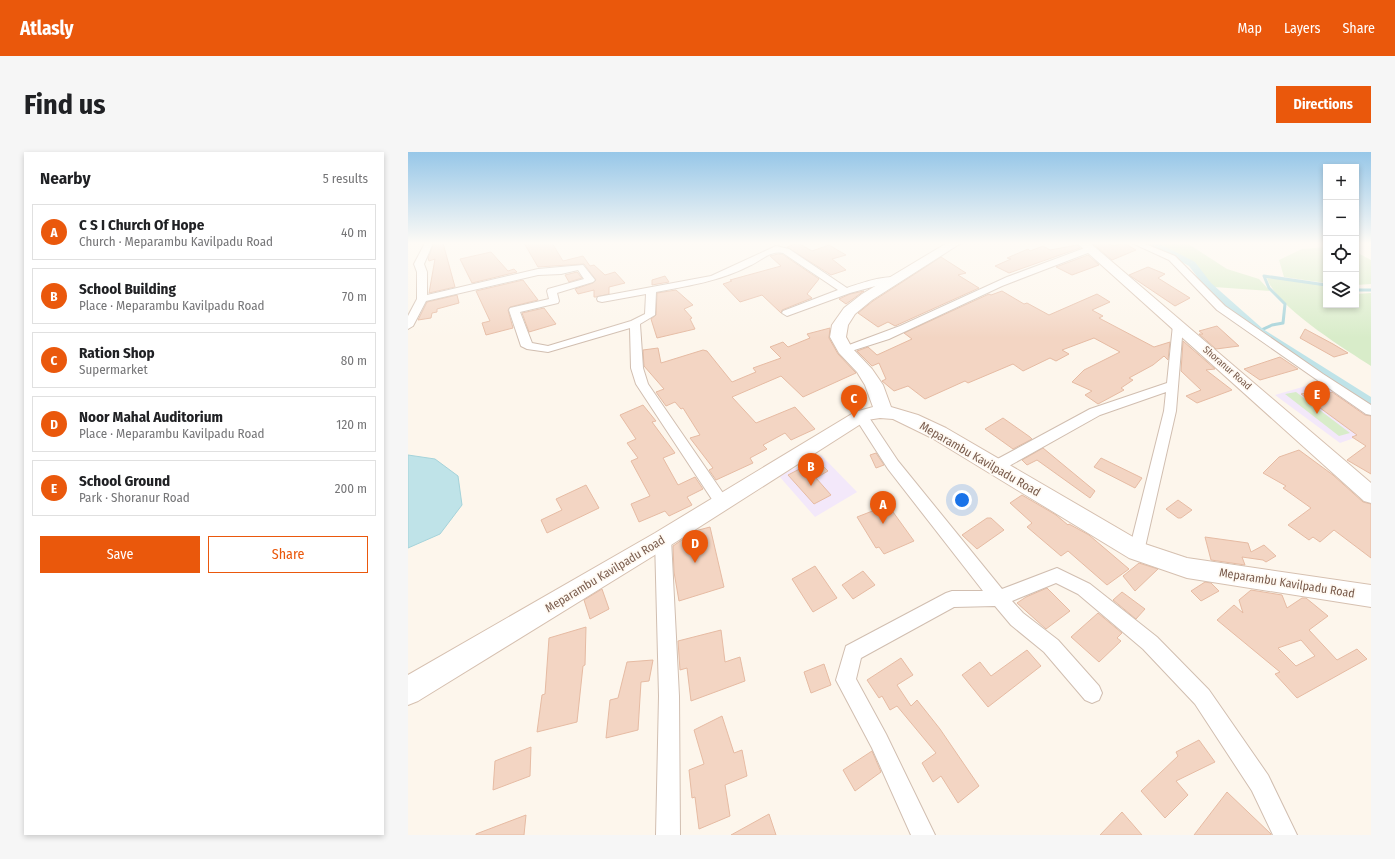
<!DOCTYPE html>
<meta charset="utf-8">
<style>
:root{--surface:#fff;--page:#f6f6f6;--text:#202124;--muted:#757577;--line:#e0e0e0;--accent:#ea580c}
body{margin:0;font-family:"Fira Sans Condensed",sans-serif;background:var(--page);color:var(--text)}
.controls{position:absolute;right:12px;top:12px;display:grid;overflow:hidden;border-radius:0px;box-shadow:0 2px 6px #0003}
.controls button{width:36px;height:36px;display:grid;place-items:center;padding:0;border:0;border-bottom:1px solid var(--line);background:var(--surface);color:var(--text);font:20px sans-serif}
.you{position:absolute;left:554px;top:348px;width:14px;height:14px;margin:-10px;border:3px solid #fff;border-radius:50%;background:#1a73e8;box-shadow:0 0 0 6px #1a73e833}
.badge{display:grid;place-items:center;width:26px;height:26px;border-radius:50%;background:var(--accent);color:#fff;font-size:13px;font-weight:700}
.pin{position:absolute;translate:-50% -33px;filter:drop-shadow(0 1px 2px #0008)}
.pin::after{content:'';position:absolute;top:21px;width:14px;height:12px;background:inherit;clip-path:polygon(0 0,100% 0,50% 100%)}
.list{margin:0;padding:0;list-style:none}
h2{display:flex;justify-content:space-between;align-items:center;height:52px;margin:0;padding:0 16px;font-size:17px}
h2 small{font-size:13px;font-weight:400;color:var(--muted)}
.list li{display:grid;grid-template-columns:26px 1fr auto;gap:12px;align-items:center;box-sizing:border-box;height:56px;margin:0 8px 8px;padding:0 8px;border:1px solid var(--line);border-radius:0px}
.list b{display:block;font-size:15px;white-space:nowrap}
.list p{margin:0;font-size:13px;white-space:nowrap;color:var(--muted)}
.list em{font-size:13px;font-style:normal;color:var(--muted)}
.actions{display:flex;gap:8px;padding:12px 16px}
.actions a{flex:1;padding:9px 0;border:1px solid var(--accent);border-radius:0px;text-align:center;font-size:14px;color:var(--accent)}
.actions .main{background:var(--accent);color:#fff}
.icon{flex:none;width:22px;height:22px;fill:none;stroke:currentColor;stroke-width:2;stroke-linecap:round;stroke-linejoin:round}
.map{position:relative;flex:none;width:963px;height:683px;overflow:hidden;border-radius:0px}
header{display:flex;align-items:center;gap:24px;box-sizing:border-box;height:56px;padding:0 20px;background:var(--accent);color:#fff}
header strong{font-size:19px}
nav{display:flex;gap:22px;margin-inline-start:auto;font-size:14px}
.intro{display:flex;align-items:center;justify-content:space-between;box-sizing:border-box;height:96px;padding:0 24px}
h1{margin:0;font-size:28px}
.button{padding:10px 18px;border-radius:0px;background:var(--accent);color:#fff;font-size:14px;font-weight:700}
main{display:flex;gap:24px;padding:0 24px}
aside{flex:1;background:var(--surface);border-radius:0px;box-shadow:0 2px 6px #0003}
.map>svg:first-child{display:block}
.education{fill:#f3e8fa}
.green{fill:#d8ecc9}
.water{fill:#bfe3e8;stroke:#a5d3da}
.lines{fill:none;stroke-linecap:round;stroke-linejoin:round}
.stream{stroke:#a5d3da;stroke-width:3}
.canal{fill:#bfe3e8;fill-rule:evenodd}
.building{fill:#f3d5c3;stroke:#e6bba3;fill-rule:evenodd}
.street-casing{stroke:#d1beb0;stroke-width:2}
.secondary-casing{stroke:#d6c0b0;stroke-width:2}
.street{fill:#fff;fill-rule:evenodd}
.secondary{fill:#fff;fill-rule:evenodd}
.labels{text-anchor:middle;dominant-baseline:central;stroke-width:3.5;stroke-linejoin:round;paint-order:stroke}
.far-street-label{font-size:10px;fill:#7a5c4d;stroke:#fffaf3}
.street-label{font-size:12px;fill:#7a5c4d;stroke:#fffaf3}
</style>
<header>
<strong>Atlasly</strong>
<nav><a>Map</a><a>Layers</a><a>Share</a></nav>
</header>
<div class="intro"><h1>Find us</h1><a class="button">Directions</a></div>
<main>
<aside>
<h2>Nearby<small>5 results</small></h2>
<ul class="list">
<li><span class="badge">A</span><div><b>C S I Church Of Hope</b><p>Church · Meparambu Kavilpadu Road</p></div><em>40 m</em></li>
<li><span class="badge">B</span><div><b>School Building</b><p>Place · Meparambu Kavilpadu Road</p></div><em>70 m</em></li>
<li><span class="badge">C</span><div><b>Ration Shop</b><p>Supermarket</p></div><em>80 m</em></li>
<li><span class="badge">D</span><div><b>Noor Mahal Auditorium</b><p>Place · Meparambu Kavilpadu Road</p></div><em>120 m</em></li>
<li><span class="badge">E</span><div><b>School Ground</b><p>Park · Shoranur Road</p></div><em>200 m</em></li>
</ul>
<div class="actions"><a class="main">Save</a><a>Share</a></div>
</aside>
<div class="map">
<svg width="963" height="683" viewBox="0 0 963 683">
<rect width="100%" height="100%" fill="#fdf6ec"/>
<path class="education" d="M915,229l48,32v19l-31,11 -65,-48z
M413,303l36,37 -42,25 -36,-41z"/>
<path class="green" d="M749,91h33v2l37,24 32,10 11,12 -56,-4 -24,-27z
M918,95v36l-42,-6 -5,-17 23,-11z
M948,100l15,8v24l-15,1z
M859,126l43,4 16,4v19h30v-11l15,-1v73c-26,-17 -95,-59 -104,-88z
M888,240l54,41 -11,3 -54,-42z"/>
<path class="water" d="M0,303l27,4 23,17 4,29 -22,29 -32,14z"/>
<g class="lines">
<path class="stream" d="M948,138h15
M851,179l13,-6 11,-2 2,-19 -16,-16 -5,-12 62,9"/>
<path class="canal" d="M740,91h10l37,19 16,21 52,46 108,68v10l-5,-1 -111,-73 -50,-46 -16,-21z"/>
</g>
<path class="building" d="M26,91h9l12,44 -26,6 6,-34 -6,2 -1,-3z
M116,91h28l11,18 20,-5 7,10 4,-1 11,10 10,-3 10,11 -16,4v7l-13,3h-2v-7l-16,4 -3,-5 18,-6 3,-3 -12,-16 -46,3z
M390,91l14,8 17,-6 17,10 -14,4 14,11 -15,5 -44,-28z
M684,91h15l6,3 11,-3 12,7 -24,10z
M669,93l3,3 -71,25 -14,-7 16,-7 -4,-1 21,-9 2,2 13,-5 7,4z
M83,100l17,19 6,-2 3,3 -45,11 -12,-24z
M370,102h4l37,25 -12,15 5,4 -30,12 -1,3 -19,-18 -22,7 -17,-18 9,-3 -2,-1 51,-14 -11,-10z
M680,103l11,10 -27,10 -16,-8z
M533,105l25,16 -8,2 21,13 -84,38 -7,-4 -10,5 -20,-14 15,-12z
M740,115l17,7 -7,4 32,20 -15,8 -46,-31z
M169,120l5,6 -13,4 -4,-7z
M257,124l4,6 -17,3v-5z
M115,128l15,20 -28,7 -2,3 5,18 -27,7 -4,-12 8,-2 -14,-30z
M268,138l17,15 -9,4 8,9 -2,1 5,10 -38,9 -6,-19 5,-4 1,-22z
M456,139l-18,13 -7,-5 11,-5z
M594,139l22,13 3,-1 22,12 48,-21 13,8 -18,8 11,6 -4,2 55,29 16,-5 -2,18 -4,-4 -11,9 -24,13 4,2 -12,8 3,2 -26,14 -13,-9 7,-4 -20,-9 12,-12 36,-18 -26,-14 -32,12 7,4 -13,7 -6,-3 -27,13 -10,-7 -45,19 -3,-2 -40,18 -17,-13 -14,5 -12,-10 4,-2 -7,-16 -7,3 -15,-15 11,-4 9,8 35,-16 -8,-6 85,-39 2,1z
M49,143l2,8 -22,6v3l-5,1 -1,5 -13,2 9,-18z
M136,156l12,16 -27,8 -7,-19z
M809,174l22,20 -23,3 -17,-15h4l-4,-3z
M422,176l-1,10 9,16 18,19 -53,24 -22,-21 -49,21 24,26 39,-16 20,22 -24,11 -6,-7 -22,12 4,4 -17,9 3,5 -37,17 -7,-10 4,-2 -23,-30 10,-3 -17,-27 -2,1 -6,-7 -9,4 -10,-14 8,-3 -20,-23 -1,-16 15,-2 3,15 42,-13 4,1 25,31 24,-10 -3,-4 28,-10 -11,-11 13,-5 5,5 22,-9 -3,-4z
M897,177l28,15 15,9 -14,4 -34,-19z
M775,189l32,28 -9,1 26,20 -35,13 -11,-7 15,-6 -20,-19z
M872,205l18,12 -38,11 -16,-11z
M906,239l8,5 10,-4 33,23 6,1v58l-24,-14 19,-14 -14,-9 5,-2 -56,-41z
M235,253l13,16 -4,1 23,31 -12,5 15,27 17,-8 8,12 -16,8 5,8 -23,11 -4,-5 -26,11 -8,-18 19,-8 -19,-35 7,-3 -11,-15 9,-4 -16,-24z
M595,266l27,19 2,2 -19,10 -28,-20z
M635,296l52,43 -5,7 -53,-38 -10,5 -5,-5z
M891,298l34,25 30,27 8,2v54l-37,-28 -14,12 -7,-5 -4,3 -21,-15 23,-17 -28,-20 3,-2 -23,-13 16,-16z
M468,301l8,12 -8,3 -6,-13z
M693,306l41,20 -7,10 -41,-21z
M409,308l11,11 -12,7 15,17 -17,9 -26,-29z
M178,333l13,23 -52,25 -6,-13 21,-10 -6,-11z
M614,343l34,20 12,10 1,-1 20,11 40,34 -22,16 -39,-34 -7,5 -34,-29 5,-4 -22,-20z
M770,348l14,10 -11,8h-3l-12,-9z
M480,353l26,36 -30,13 -5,-7 -3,1 -19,-31z
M579,366h4l13,12 -27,19 -15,-14z
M302,375l14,60 -45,14 -5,-29 -1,-26 22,-15z
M797,385l43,6 3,9 13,-7 12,11 -10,6 -3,-2 -21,-3 3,8 -34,-5z
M731,411l19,6 -23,22 -12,-15z
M407,414l22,32 -24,14 -21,-33z
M455,419l12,14 -22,14 -11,-14z
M797,430l6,1 8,8 -18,10 -10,-10z
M639,436l23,23 -24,18 -29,-26 9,-6z
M194,437l7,20 -19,10 -6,-19z
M843,438l31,5 5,13 15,-10h4l22,18 -19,14 28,30 20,-11 10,10 -70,39 -22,-24 5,-2 -63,-52 17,-15 9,8 -4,-13zM893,488l14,16 -19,10 -18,-18z
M714,440l23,17 -9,10 -23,-19z
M690,461l24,20 -5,5 4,3 -22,21 -28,-25z
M178,475l-1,38 -2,1 -6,56 -40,10 5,-37 3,-1 4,-56z
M313,478l4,32 15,-5 5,24 -54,20 -4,-33 -7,2 -2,-29z
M619,498l14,16 -53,41 -26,-32 18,-13 11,14z
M493,506l12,17 -16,10 14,21 6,-6 23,29 39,57 -21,17 -17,-27 -8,6 -11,-19 14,-10 -39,-47 -7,4 -8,-14 -3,2 -12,-18z
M245,508l-4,21 -8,1 -3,48 -32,8 4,-38 8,-2 9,-36z
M416,512l7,21 -20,8 -7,-21z
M314,564l12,37 8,-3 5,26 -22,9 5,31 -31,13 -4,-32 -3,1 -3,-28 15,-6 -10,-34z
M791,588l16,22 -39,19 12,14 -23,23 -24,-27 37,-35 -2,-4z
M123,595l-1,29 -37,14 2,-29z
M464,599l9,21 -26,19 -12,-21z
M819,640l44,42v1h-77z
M714,660l20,23h-42z
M361,662l7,21h-45z
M118,663l-2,20h-48v-1z"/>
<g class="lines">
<g class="street-casing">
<path id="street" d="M17,91h8l-9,21 3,8v23l111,-26 45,-4 12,15 -2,2 -36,11 2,8 -1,2 -38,9 12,31 16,3 83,-25 14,-7 1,-20 -44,8 -4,-1 -1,-2 1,-2 113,-21 65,-30 13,3 58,39c11,-4 46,-16 54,-8l-2,2 -16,2 -33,9 -63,23 -5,-3 1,-2 55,-21 -55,-37c-13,-3 -22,8 -34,13 -29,15 -61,20 -93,26l-1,23 -15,9 3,44 5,16 79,115 3,4 -3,4 -5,2 -5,-2 -81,-123 -5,-16 -1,-40 -82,24 -21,-3 -6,-3 -12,-36 1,-2 39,-9 -2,-8 1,-2 36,-10 -6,-9 -17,4 -23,1 -112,26 -13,25 -5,3v-13l9,-17v-27l-3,-8z
M724,91h11l32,13 50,50 98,68 48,31v10l-5,-1 -149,-104 -48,-50z
M682,94l4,3 -1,2 -91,35 -113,53 -44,14 -6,-3 2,-2 59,-22 107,-49z
M770,170l5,3 -7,86 -33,145 -6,2 -6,-2 -2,-5 35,-140 2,-19 -66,23 -100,56 -5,1 -5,-1 -2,-4 2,-4 100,-54 77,-26 6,-58z
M453,260l5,1 32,48 104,128 55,-21 33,16 67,53 52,53 59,85 29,60h-24l-21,-44 -57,-87 -52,-55 -65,-55 -22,-11 -44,18 11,12 35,27 41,46 3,7 -3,7 -7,3 -7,-3 -41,-48 -33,-27 -16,-19 -41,1 -93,51 -5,21 30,55 49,101h-24l-39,-87 -36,-68 10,-34 100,-53 6,-2h31l-95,-122 -34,-53 2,-3z
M255,380l6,2 2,5 8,157 1,139h-24l3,-139 -4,-157 2,-5z"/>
</g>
<g class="secondary-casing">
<path id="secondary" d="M539,91h14l-89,57 -17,14 -7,11 -2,12 6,11 20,21 11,16 8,22 27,8 28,13 199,116 42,14 184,27v22l-184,-29 -58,-20 -197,-120 -39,-19 -13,-1 -13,2 -196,125 -253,156 -10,4v-30l247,-142 200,-121 18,-5 -8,-22 -8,-13 -18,-19 -9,-16 2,-12 12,-17 18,-14z
M669,91h13l281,240v20l-7,-2z"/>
</g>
<use href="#street" class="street"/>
<use href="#secondary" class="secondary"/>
</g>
<linearGradient id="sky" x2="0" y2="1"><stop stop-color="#97c7e8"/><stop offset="0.49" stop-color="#fefbf6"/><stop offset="1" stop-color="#fefbf6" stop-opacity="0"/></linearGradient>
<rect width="963" height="186" fill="url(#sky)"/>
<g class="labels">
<g class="far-street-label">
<text transform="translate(819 216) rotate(41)">Shoranur Road</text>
</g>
<g class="street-label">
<text transform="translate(572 307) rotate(30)">Meparambu Kavilpadu Road</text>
<text transform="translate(197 422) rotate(-31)">Meparambu Kavilpadu Road</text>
<text transform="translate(879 431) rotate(9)">Meparambu Kavilpadu Road</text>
</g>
</g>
</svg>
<div class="controls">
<button>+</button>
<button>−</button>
<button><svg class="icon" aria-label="locate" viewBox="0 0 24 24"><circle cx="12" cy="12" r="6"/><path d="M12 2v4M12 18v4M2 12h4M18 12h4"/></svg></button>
<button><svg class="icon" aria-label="layers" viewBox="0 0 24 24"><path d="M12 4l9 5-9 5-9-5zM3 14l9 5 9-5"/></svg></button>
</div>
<div class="you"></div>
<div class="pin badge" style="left:475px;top:372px">A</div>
<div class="pin badge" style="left:403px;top:334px">B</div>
<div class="pin badge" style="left:446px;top:266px">C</div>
<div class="pin badge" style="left:287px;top:411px">D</div>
<div class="pin badge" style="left:909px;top:262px">E</div>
</div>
</main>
